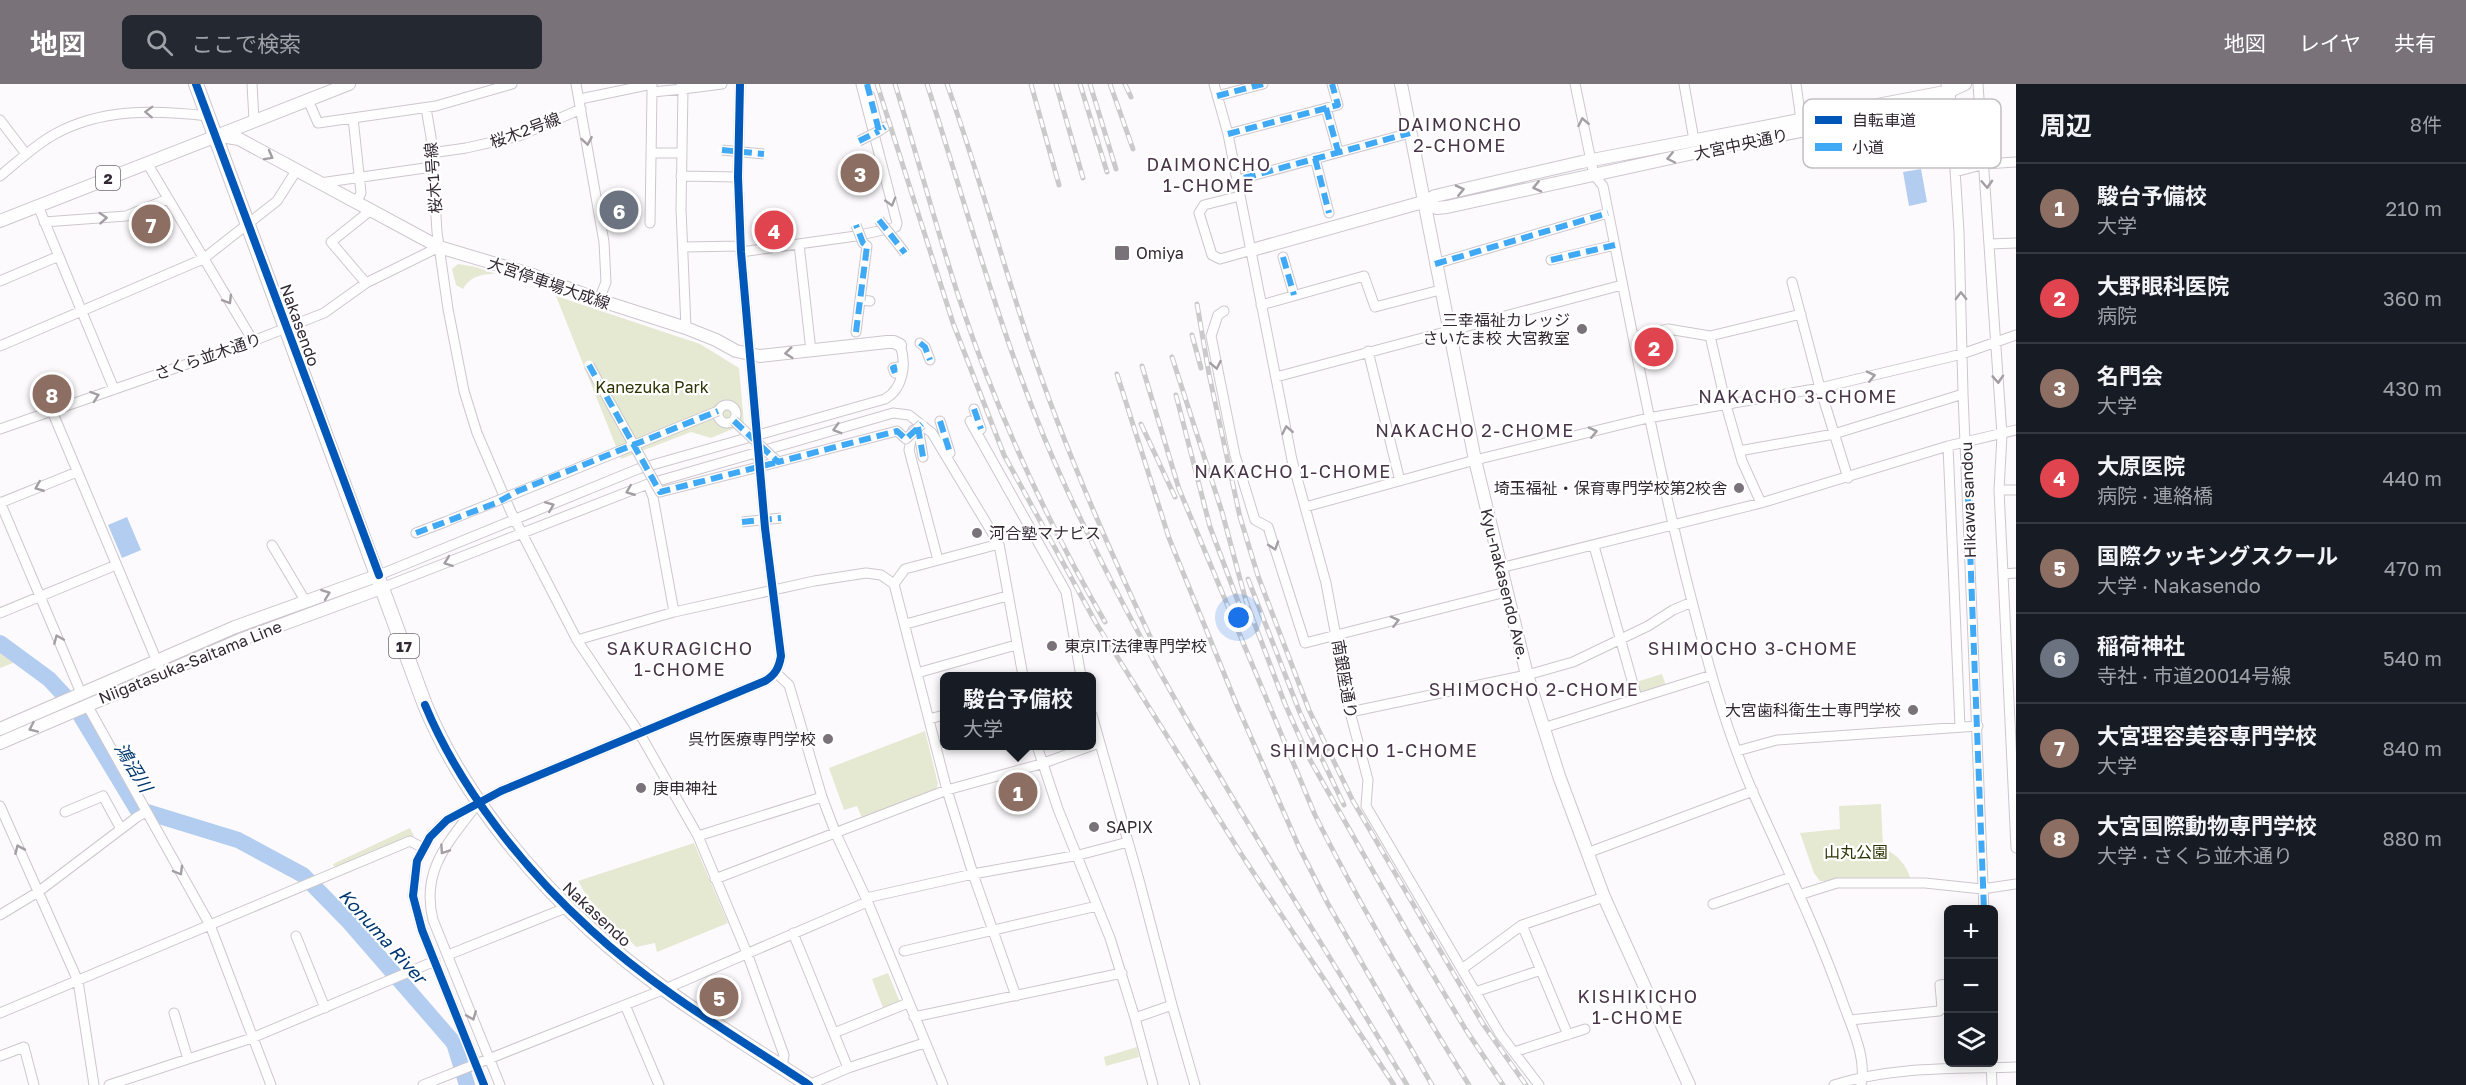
<!DOCTYPE html>
<html lang="ja">
<meta charset="utf-8">
<style>
:root{--surface:#171b24;--page:#242831;--text:#f1f3f6;--muted:#9ea1a6;--line:#363941;--accent:#797279}
body{margin:0;font-family:"Golos Text","Noto Sans JP",sans-serif;background:var(--page);color:var(--text)}
.controls{position:absolute;right:18px;bottom:18px;display:grid;overflow:hidden;border-radius:9px;box-shadow:0 3px 15px #0003}
.controls button{width:54px;height:54px;display:grid;place-items:center;padding:0;border:0;border-bottom:2px solid var(--line);background:var(--surface);color:var(--text);font:30px sans-serif}
.you{position:absolute;left:1239px;top:534px;width:21px;height:21px;margin:-15px;border:4px solid #fff;border-radius:50%;background:#1a73e8;box-shadow:0 0 0 9px #1a73e833}
.badge{display:grid;place-items:center;width:39px;height:39px;border-radius:50%;background:var(--accent);color:#fff;font-size:20px;font-weight:700}
.pin{position:absolute;translate:-50% -50%;border:3px solid #fff;box-shadow:0 2px 6px #0006}
.popup{position:absolute;left:940px;top:588px;width:156px;height:78px;box-sizing:border-box;display:grid;place-content:center;border-radius:9px;background:var(--surface);filter:drop-shadow(0 2px 4px #0005);font-size:20px;white-space:nowrap;color:var(--muted)}
.popup b{font-size:22px;color:var(--text)}
.popup::after{content:'';position:absolute;left:50%;top:100%;margin-left:-12px;border:12px solid transparent;border-top-color:var(--surface)}
.list{margin:0;padding:0;list-style:none}
h2{display:flex;justify-content:space-between;align-items:center;height:78px;margin:0;padding:0 24px;font-size:26px}
h2 small{font-size:20px;font-weight:400;color:var(--muted)}
.list li{display:grid;grid-template-columns:39px 1fr auto;gap:18px;align-items:center;box-sizing:border-box;height:90px;padding:0 24px;border-top:2px solid var(--line)}
.list b{display:block;font-size:22px;white-space:nowrap}
.list p{margin:0;font-size:20px;white-space:nowrap;color:var(--muted)}
.list em{font-size:20px;font-style:normal;color:var(--muted)}
.icon{flex:none;width:33px;height:33px;fill:none;stroke:currentColor;stroke-width:2;stroke-linecap:round;stroke-linejoin:round}
.map{position:relative;flex:none;width:2016px;height:1001px;overflow:hidden}
header{display:flex;align-items:center;gap:36px;box-sizing:border-box;height:84px;padding:0 30px;background:var(--accent);color:#fff}
header strong{font-size:28px}
nav{display:flex;gap:33px;margin-inline-start:auto;font-size:21px}
.search{width:420px;height:54px;background:var(--page);display:flex;align-items:center;gap:15px;box-sizing:border-box;padding:0 21px;border-radius:9px;color:var(--muted);font-size:22px}
main{display:flex}
aside{flex:1;background:var(--surface)}
.map>svg:first-child{display:block}
.green{fill:#e5e9d2}
.water{fill:#b2cdf0}
.lines{fill:none;stroke-linecap:round;stroke-linejoin:round}
.river{stroke:#b2cdf0;stroke-width:16}
.minor-casing{stroke:#cdc7cd;stroke-width:11}
.major-casing{stroke:#cdc7cd;stroke-width:14}
.highway-casing{stroke:#cdc7cd;stroke-width:16}
.minor{stroke:#fffeff;stroke-width:9}
.major{stroke:#fffeff;stroke-width:12}
.highway{stroke:#fffeff;stroke-width:14}
.rail-casing{stroke:#cbcacb;stroke-width:5}
.rail{stroke:#fff;stroke-width:3;stroke-dasharray:9;stroke-linecap:butt}
.minor-bridge-casing{stroke:#cdc7cd;stroke-width:11;stroke-linecap:butt}
.minor-bridge{stroke:#fffeff;stroke-width:9}
.quiet{stroke:#3fa9f5;stroke-width:6;stroke-dasharray:12 6;stroke-linecap:butt}
.cycleway-casing{stroke:#fff;stroke-width:11}
.cycleway{stroke:#0057b8;stroke-width:8}
.oneway{stroke:#a39ea3}
.poi-dot{fill:#797279;stroke:#fff;stroke-width:2}
.labels{text-anchor:middle;dominant-baseline:central;stroke-width:4.5;stroke-linejoin:round;paint-order:stroke}
.shield{fill:#fff;stroke:#706970;stroke-width:1.5}
.shield-label{font-size:15px;font-weight:bold;fill:#322932}
.street-label{font-size:16px;fill:#322932;stroke:#fff}
.poi-label{font-size:16px;fill:#322932;stroke:#fff;text-anchor:start}
.park-label{font-size:16px;fill:#2d3303;stroke:#fff}
.neighbourhood-label{font-size:18px;letter-spacing:1.5px;fill:#483648;stroke:#fff}
.water-label{font-size:18px;font-style:italic;fill:#003872;stroke:#fff}
.key{fill:#fff;stroke:#c2bfc2;stroke-width:1.5}
.key-label{font-size:16px;fill:#322932}
</style>
<header>
<strong>地図</strong>
<div class="search"><svg class="icon" aria-label="search" viewBox="0 0 24 24"><circle cx="10" cy="10" r="6"/><path d="M15 15l6 6"/></svg>ここで検索</div>
<nav><a>地図</a><a>レイヤ</a><a>共有</a></nav>
</header>
<main>
<div class="map">
<svg width="2016" height="1001" viewBox="0 0 2016 1001">
<rect width="100%" height="100%" fill="#fcfafc"/>
<path class="green" d="M1978,26l3,53h-19l-4,-50z
M458,180l18,3 20,7c-15,0 -25,2 -33,15l-7,-4 -4,-16z
M556,212l144,48 39,24 5,56 -33,14 -20,-6 -70,27z
M0,562l21,14 -21,8z
M1662,590l4,12 -25,9 -5,-13z
M925,647l13,53 -2,5 -74,29 -5,-12 -13,4 -15,-42z
M1881,720l2,44c15,7 23,16 28,32l-91,1 -6,-8 -14,-40 40,-4 -1,-23z
M410,744l4,8 -79,33 -2,-5z
M694,759l34,80 -71,29 -2,-9 -19,4 -48,-49 -10,-17z
M888,889l12,29 -17,6 -11,-29z
M1137,963l2,10 -33,9 -2,-9z"/>
<path class="water" d="M1921,85l6,33 -18,4 -6,-34z
M127,433l14,33 -19,8 -14,-33z"/>
<g class="lines">
<path class="river" d="M0,559l49,36 27,29 61,101 101,31 65,35 47,48 104,120 13,42"/>
<g class="minor-casing">
<path id="minor" d="M252,0l2,36
M576,0l28,158 2,40 -7,18
M1214,0l14,50 64,326 34,123 24,129 18,68 -2,26 134,228 39,51
M1575,0l19,91 9,11c26,129 50,259 82,388 19,75 38,150 69,221 31,69 64,137 89,208 9,25 24,55 18,82
M1684,0l10,56
M1796,0l5,36
M1946,0l4,7 9,141 4,162 21,516
M1978,0l24,351 -3,55 17,358
M681,2l2,3 39,-5
M870,12l9,35 6,-4
M1217,12l46,-12
M580,15l72,-15v8l31,-3 -2,120 5,119
M308,16l10,23 118,-17 76,-22
M426,24l5,29 6,95 11,77 16,82 13,42 34,79 66,128 63,94 58,102 49,117 37,102 -2,12
M1326,24l12,43
M353,34l8,75 -5,10
M0,36l26,34
M1228,50l110,-29 -6,-21
M431,69l35,-5 53,-12 62,-27
M651,69h30
M1315,74l14,55
M147,79l106,178
M1955,88l30,-8 31,-2
M0,92c17,-14 35,-31 55,-42 47,-26 101,-24 153,-18
M681,92l57,1
M1244,94l166,-45
M320,99l105,-15
M1240,112l-36,9 -5,8 13,42 8,4 32,-9
M38,122l76,183
M44,138l82,-6 42,-17
M650,139l2,-131
M799,160l12,107
M1990,160l26,-1
M683,163l58,-1
M741,168l115,-16 40,-9 1,-4 -36,-139
M1283,173l11,38
M1551,176l64,-15
M1435,180l173,-51
M0,197l59,-25
M1792,198l28,106 28,90
M366,199l-35,-41 40,-32
M1261,221l103,-29 11,31 65,-17
M1224,227l-6,4 -7,21 24,119 20,65 13,7 37,116 201,-51
M856,248l4,-32 10,1
M1710,252l16,69 16,56 19,42
M1633,253l35,-8 42,7 91,-22
M920,259l5,4 5,13
M0,262l203,-87 74,-58 19,-30
M1368,267l32,130
M895,289l-2,-5 4,-1
M1276,293l346,-92
M718 330a9 9 0 1 1 18 0a9 9 0 1 1-18 0Z
M974,325l7,20
M52,327l107,255
M940,337l10,32
M970,337l96,171 15,84
M918,343l5,30
M0,345l253,-88 71,-28 42,-30 73,-36
M913,346l-4,20 29,110
M1948,362l12,281
M1739,367l95,-17 129,-40
M648,400l5,13 21,115
M1999,406h17
M0,418l81,191
M0,419l77,-31
M1305,423l170,-47 173,-42 172,-30 142,-34 54,-19
M416,449l29,-11
M999,460l-94,25 -11,15 53,206 26,84 43,122
M272,461l34,57
M1594,462l43,152
M1500,484l261,-65 187,-57 68,-16
M2003,490l13,-1
M379,491l259,-106 247,-70c18,-10 22,-35 15,-54
M384,503l264,-103 245,-71 16,2 23,18 67,111 24,132
M0,529l116,-48
M906,540l101,-28
M577,556l97,-28 140,-31 52,-8 15,2 13,9
M776,589l13,12 33,112 14,37 30,64 77,187
M917,589l99,-28
M87,621l123,220 61,160
M1350,628l177,-37 46,-13 75,-36 25,-16 19,-8
M1092,631l47,165 33,125 -37,13 18,67
M929,635l15,-4
M1543,644l169,-53
M1037,662l21,63 52,129 25,80
M1737,667l40,-11 201,-14
M0,722l78,175 16,104
M475,723c-28,37 -54,64 -42,113l67,165
M65,728l38,-16 18,33
M698,752l124,-39
M1587,769l166,-62
M715,795l232,-89 94,-26 58,-21
M1799,811l38,-12h88l57,6 34,-5
M866,814l107,-24 106,-19 49,-13
M1713,820l78,-27
M0,831l38,-23 99,-75 9,-5
M1522,841l46,110
M793,849l55,135
M296,852l29,72
M904,867l193,-45
M448,871l120,-48
M1462,885l60,-44 82,-28
M1475,908l66,-22
M625,921l34,80
M1172,921l23,80
M0,929l410,-172 13,7
M174,929l14,46
M914,933l208,-44
M1850,936l89,-9 3,-3 -2,-23 8,-1
M834,949l74,-30
M1514,968l71,-23
M0,972l24,-9 10,38
M1991,979l1,22
M109,1001l143,-47 183,-77
M423,1001l242,-96 202,-87
M484,1001l-62,-155 -9,-34 4,-35 13,-24 17,-17 54,-29 264,-110c10,-6 14,-13 16,-25l-16,-128 -24,-276 -3,-75 2,-93
M809,1001l39,-17 76,-25
M1834,1001c58,-19 122,-16 182,-18"/>
</g>
<g class="major-casing">
<path id="major" d="M1401,0l74,376 52,215 32,101 45,121 85,188
M215,51l24,4 200,108 94,28 72,27 81,26 30,12 20,11 24,5 127,-14h7l6,3
M1423,118l14,6 10,-1 283,-62 187,-37 20,-5 13,-12 15,-7
M0,137l349,-137
M1252,166l171,-48 12,-6 147,-34 368,-71
M0,645l235,-102 144,-52
M0,659l240,-103 144,-53"/>
</g>
<g class="highway-casing">
<path id="highway" d="M196,0l229,621c35,84 99,164 166,225 65,60 144,106 218,155"/>
</g>
<use href="#minor" class="minor"/>
<use href="#major" class="major"/>
<use href="#highway" class="highway"/>
<g class="rail-casing">
<path id="rail" d="M877,0l76,239 51,132 92,168 149,237 149,225
M895,0c22,71 41,143 64,214 37,112 87,222 146,324
M927,0c44,137 80,277 141,408 95,207 223,398 339,593
M947,0c30,84 53,170 81,255 35,106 80,209 128,310
M1031,0l28,101
M1056,0l27,94
M1080,0l27,88
M1090,0l26,85
M1110,0l23,65
M1125,0l6,13
M1197,220l12,70 31,143 18,59 51,134 44,91 130,223 43,61
M1192,251l9,33
M1172,273l50,155 24,89 39,103 24,54 99,175 58,97 37,55
M1142,282l37,123 136,326c46,93 99,182 154,270
M1117,290l52,164 67,165 63,144 29,57 104,181
M1176,311l34,132 32,85
M1141,340l34,73
M1248,495l52,134 44,92"/>
</g>
<use href="#rail" class="rail"/>
<g class="minor-bridge-casing">
<path id="minor-bridge" d="M859,57l20,-10
M722,66l42,4
M879,136l26,33
M856,141l7,18 4,3 -7,54
M589,281l71,127 118,-30
M734,337l44,41 119,-31 9,8 16,-15
M445,438l273,-111
M742,438l39,-4"/>
</g>
<use href="#minor-bridge" class="minor-bridge"/>
<path class="quiet" d="M867,0l12,47 6,-4
M1217,12l46,-12
M1326,24l12,43
M1228,50l110,-29 -6,-21
M859,57l20,-10
M722,66l42,4
M1315,74l14,55
M1244,94l166,-45
M879,136l26,33
M1283,173l11,38
M1551,176l64,-15
M1435,180l173,-51
M856,248l11,-86 -4,-3 -7,-18
M920,259l5,4 5,13
M589,281l71,127 118,-30
M895,289l-2,-5 4,-1
M974,325l7,20
M734,337l44,41 119,-31 9,8 16,-15
M940,337l10,32
M918,343l5,30
M1966,361l18,465
M742,438l39,-4
M416,449l80,-30 22,-12 200,-80"/>
<g class="cycleway-casing">
<path id="cycleway" d="M196,0l183,491
M425,621c35,84 99,164 166,225 65,60 144,106 218,155
M484,1001l-62,-155 -9,-34 4,-35 13,-24 17,-17 54,-29 264,-110c10,-6 14,-13 16,-25l-16,-128 -24,-276 -3,-75 2,-93"/>
</g>
<use href="#cycleway" class="cycleway"/>
</g>
<defs><path id="oneway-chevron" d="M-2-3.5L2.5 0L-2 3.5" fill="none" stroke-width="1.6" stroke-linecap="round" stroke-linejoin="round" transform="scale(1.5)"/></defs>
<g class="oneway">
<use href="#oneway-chevron" transform="translate(149 28) rotate(-178)"/>
<use href="#oneway-chevron" transform="translate(1583 38) rotate(-101)"/>
<use href="#oneway-chevron" transform="translate(587 57) rotate(80)"/>
<use href="#oneway-chevron" transform="translate(269 72) rotate(29)"/>
<use href="#oneway-chevron" transform="translate(1671 74) rotate(168)"/>
<use href="#oneway-chevron" transform="translate(1987 100) rotate(87)"/>
<use href="#oneway-chevron" transform="translate(1537 103) rotate(167)"/>
<use href="#oneway-chevron" transform="translate(1460 106) rotate(-13)"/>
<use href="#oneway-chevron" transform="translate(891 118) rotate(74)"/>
<use href="#oneway-chevron" transform="translate(103 134) rotate(-4)"/>
<use href="#oneway-chevron" transform="translate(1961 212) rotate(-91)"/>
<use href="#oneway-chevron" transform="translate(228 216) rotate(58)"/>
<use href="#oneway-chevron" transform="translate(789 269) rotate(174)"/>
<use href="#oneway-chevron" transform="translate(1216 281) rotate(79)"/>
<use href="#oneway-chevron" transform="translate(1871 292) rotate(-13)"/>
<use href="#oneway-chevron" transform="translate(1998 295) rotate(86)"/>
<use href="#oneway-chevron" transform="translate(95 312) rotate(-19)"/>
<use href="#oneway-chevron" transform="translate(837 345) rotate(164)"/>
<use href="#oneway-chevron" transform="translate(1287 346) rotate(-101)"/>
<use href="#oneway-chevron" transform="translate(1593 348) rotate(-13)"/>
<use href="#oneway-chevron" transform="translate(39 403) rotate(158)"/>
<use href="#oneway-chevron" transform="translate(630 407) rotate(158)"/>
<use href="#oneway-chevron" transform="translate(550 422) rotate(-22)"/>
<use href="#oneway-chevron" transform="translate(1274 462) rotate(72)"/>
<use href="#oneway-chevron" transform="translate(448 478) rotate(159)"/>
<use href="#oneway-chevron" transform="translate(326 510) rotate(-20)"/>
<use href="#oneway-chevron" transform="translate(1395 537) rotate(-14)"/>
<use href="#oneway-chevron" transform="translate(58 555) rotate(-113)"/>
<use href="#oneway-chevron" transform="translate(33 644) rotate(156)"/>
<use href="#oneway-chevron" transform="translate(19 765) rotate(-114)"/>
<use href="#oneway-chevron" transform="translate(444 766) rotate(124)"/>
<use href="#oneway-chevron" transform="translate(179 787) rotate(60)"/>
<use href="#oneway-chevron" transform="translate(472 932) rotate(68)"/>
</g>
<g class="poi-dot">
<rect x="1114" y="161" width="16" height="16" rx="3"/>
<circle cx="1582" cy="245" r="6"/>
<circle cx="1739" cy="404" r="6"/>
<circle cx="977" cy="449" r="6"/>
<circle cx="1052" cy="562" r="6"/>
<circle cx="1913" cy="626" r="6"/>
<circle cx="828" cy="655" r="6"/>
<circle cx="641" cy="704" r="6"/>
<circle cx="1094" cy="743" r="6"/>
</g>
<g class="labels">
<g class="shield">
<rect x="96" y="82" width="24" height="24" rx="4.5"/>
<rect x="389" y="550" width="30" height="24" rx="4.5"/>
</g>
<g class="shield-label">
<text x="108" y="94">2</text>
<text x="404" y="562">17</text>
</g>
<g class="street-label">
<text transform="translate(525 46) rotate(-20)">桜木2号線</text>
<text transform="translate(1741 60) rotate(-12)">大宮中央通り</text>
<text transform="translate(433 94) rotate(-94)">桜木1号線</text>
<text transform="translate(549 199) rotate(19)">大宮停車場大成線</text>
<text transform="translate(300 241) rotate(70)">Nakasendo</text>
<text transform="translate(208 272) rotate(-19)">さくら並木通り</text>
<text transform="translate(1968 416) rotate(-92)">Hikawa sandou</text>
<text transform="translate(1505 500) rotate(76)">Kyu-nakasendo Ave.</text>
<text transform="translate(190 578) rotate(-22)">Niigatasuka-Saitama Line</text>
<text transform="translate(1345 595) rotate(80)">南銀座通り</text>
<text transform="translate(597 830) rotate(43)">Nakasendo</text>
</g>
<g class="poi-label">
<text x="1136" y="169">Omiya</text>
<text x="1570" y="236" text-anchor="end">三幸福祉カレッジ<tspan x="1570" dy="18">さいたま校 大宮教室</tspan></text>
<text x="1727" y="404" text-anchor="end">埼玉福祉・保育専門学校第2校舎</text>
<text x="989" y="449">河合塾マナビス</text>
<text x="1064" y="562">東京IT法律専門学校</text>
<text x="1901" y="626" text-anchor="end">大宮歯科衛生士専門学校</text>
<text x="816" y="655" text-anchor="end">呉竹医療専門学校</text>
<text x="653" y="704">庚申神社</text>
<text x="1106" y="743">SAPIX</text>
</g>
<g class="park-label">
<text x="652" y="303">Kanezuka Park</text>
<text x="1856" y="768">山丸公園</text>
</g>
<g class="neighbourhood-label">
<text x="1460" y="40">DAIMONCHO<tspan x="1460" dy="21">2-CHOME</tspan></text>
<text x="1209" y="80">DAIMONCHO<tspan x="1209" dy="21">1-CHOME</tspan></text>
<text x="1798" y="312">NAKACHO 3-CHOME</text>
<text x="1475" y="346">NAKACHO 2-CHOME</text>
<text x="1293" y="387">NAKACHO 1-CHOME</text>
<text x="680" y="564">SAKURAGICHO<tspan x="680" dy="21">1-CHOME</tspan></text>
<text x="1753" y="564">SHIMOCHO 3-CHOME</text>
<text x="1534" y="605">SHIMOCHO 2-CHOME</text>
<text x="1374" y="666">SHIMOCHO 1-CHOME</text>
<text x="1638" y="912">KISHIKICHO<tspan x="1638" dy="21">1-CHOME</tspan></text>
</g>
<g class="water-label">
<text transform="translate(134 683) rotate(59)">鴻沼川</text>
<text transform="translate(383 852) rotate(48)">Konuma River</text>
</g>
</g>
<rect x="1803" y="15" width="198" height="69" rx="9" class="key"/>
<rect x="1815" y="32" width="27" height="8" fill="#0057b8"/>
<rect x="1815" y="59" width="27" height="8" fill="#3fa9f5"/>
<g class="key-label">
<text x="1852" y="42">自転車道</text>
<text x="1852" y="69">小道</text>
</g>
</svg>
<div class="controls">
<button>+</button>
<button>−</button>
<button><svg class="icon" aria-label="layers" viewBox="0 0 24 24"><path d="M12 4l9 5-9 5-9-5zM3 14l9 5 9-5"/></svg></button>
</div>
<div class="you"></div>
<div class="pin badge" style="left:1018px;top:708px;background:#8d6e63">1</div>
<div class="popup"><b>駿台予備校</b>大学</div>
<div class="pin badge" style="left:1654px;top:263px;background:#e0444e">2</div>
<div class="pin badge" style="left:860px;top:89px;background:#8d6e63">3</div>
<div class="pin badge" style="left:774px;top:146px;background:#e0444e">4</div>
<div class="pin badge" style="left:719px;top:913px;background:#8d6e63">5</div>
<div class="pin badge" style="left:619px;top:126px;background:#6b7280">6</div>
<div class="pin badge" style="left:151px;top:140px;background:#8d6e63">7</div>
<div class="pin badge" style="left:52px;top:310px;background:#8d6e63">8</div>
</div>
<aside>
<h2>周辺<small>8件</small></h2>
<ul class="list">
<li><span class="badge" style="background:#8d6e63">1</span><div><b>駿台予備校</b><p>大学</p></div><em>210 m</em></li>
<li><span class="badge" style="background:#e0444e">2</span><div><b>大野眼科医院</b><p>病院</p></div><em>360 m</em></li>
<li><span class="badge" style="background:#8d6e63">3</span><div><b>名門会</b><p>大学</p></div><em>430 m</em></li>
<li><span class="badge" style="background:#e0444e">4</span><div><b>大原医院</b><p>病院 · 連絡橋</p></div><em>440 m</em></li>
<li><span class="badge" style="background:#8d6e63">5</span><div><b>国際クッキングスクール</b><p>大学 · Nakasendo</p></div><em>470 m</em></li>
<li><span class="badge" style="background:#6b7280">6</span><div><b>稲荷神社</b><p>寺社 · 市道20014号線</p></div><em>540 m</em></li>
<li><span class="badge" style="background:#8d6e63">7</span><div><b>大宮理容美容専門学校</b><p>大学</p></div><em>840 m</em></li>
<li><span class="badge" style="background:#8d6e63">8</span><div><b>大宮国際動物専門学校</b><p>大学 · さくら並木通り</p></div><em>880 m</em></li>
</ul>
</aside>
</main>
